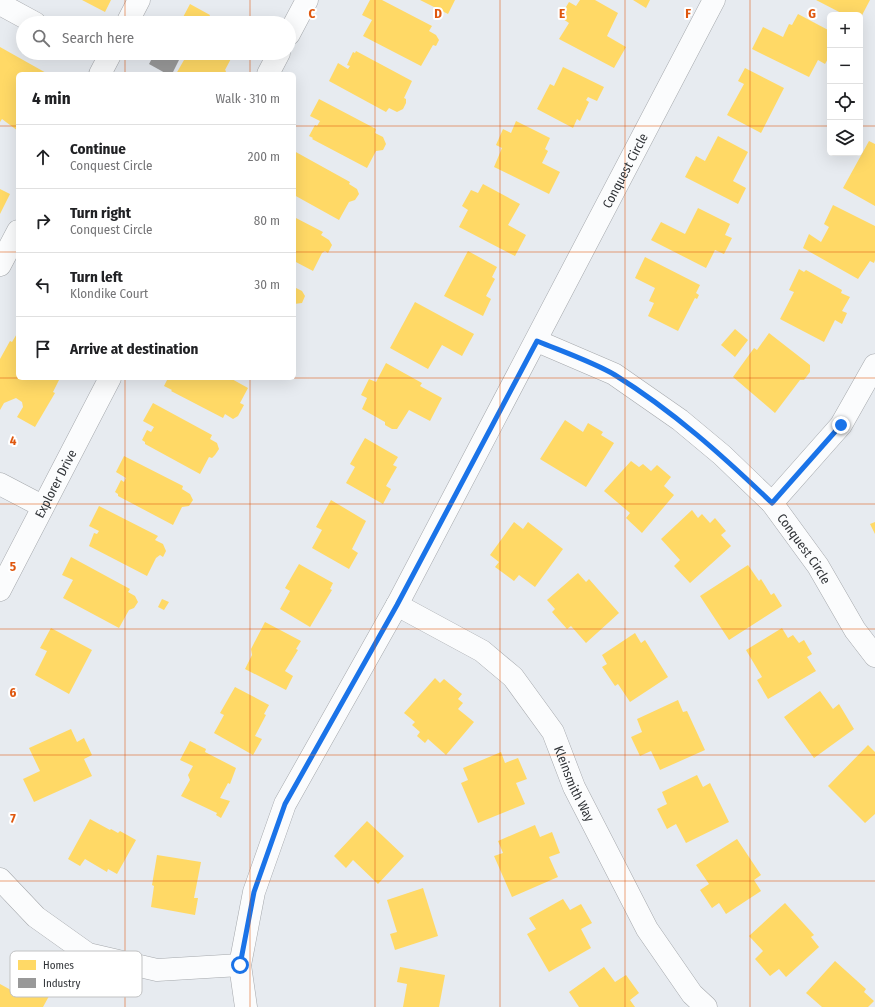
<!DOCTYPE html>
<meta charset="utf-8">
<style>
:root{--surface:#fff;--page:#f2f2f2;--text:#202124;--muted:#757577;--line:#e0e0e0}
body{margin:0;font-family:"Fira Sans Condensed",sans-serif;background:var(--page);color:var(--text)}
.controls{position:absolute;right:12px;top:12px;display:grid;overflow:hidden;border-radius:6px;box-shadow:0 4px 16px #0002}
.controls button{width:36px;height:36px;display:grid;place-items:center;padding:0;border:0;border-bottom:1px solid var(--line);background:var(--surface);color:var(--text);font:20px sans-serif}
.stop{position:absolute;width:12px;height:12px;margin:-9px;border:3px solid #1a73e8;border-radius:50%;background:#fff}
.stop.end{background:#1a73e8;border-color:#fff;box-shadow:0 1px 4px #0008}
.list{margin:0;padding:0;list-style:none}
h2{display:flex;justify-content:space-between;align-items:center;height:52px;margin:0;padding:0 16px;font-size:17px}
h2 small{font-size:13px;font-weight:400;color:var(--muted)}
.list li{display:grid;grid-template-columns:26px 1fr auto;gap:12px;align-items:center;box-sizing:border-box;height:64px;padding:0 16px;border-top:1px solid var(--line)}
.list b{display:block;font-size:15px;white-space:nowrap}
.list p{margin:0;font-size:13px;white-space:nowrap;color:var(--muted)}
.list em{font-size:13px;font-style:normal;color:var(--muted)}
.icon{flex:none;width:22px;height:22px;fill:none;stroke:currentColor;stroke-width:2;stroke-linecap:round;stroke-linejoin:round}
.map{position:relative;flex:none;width:875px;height:1007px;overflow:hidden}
.search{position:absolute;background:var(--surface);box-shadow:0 4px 16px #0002;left:16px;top:16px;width:280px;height:44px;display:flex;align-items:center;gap:10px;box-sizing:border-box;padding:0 14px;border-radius:22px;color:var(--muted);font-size:15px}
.panel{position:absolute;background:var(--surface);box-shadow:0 4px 16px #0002;left:16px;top:72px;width:280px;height:308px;border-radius:6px}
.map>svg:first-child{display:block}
.homes{fill:#ffd966}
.industry{fill:#999}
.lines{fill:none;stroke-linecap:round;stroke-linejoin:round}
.minor-casing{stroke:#a5a8ac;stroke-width:23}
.minor{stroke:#fbfcfd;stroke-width:22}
.route{stroke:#1a73e8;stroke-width:5}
.grid{fill:none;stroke:#df570e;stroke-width:1;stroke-opacity:0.55}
.labels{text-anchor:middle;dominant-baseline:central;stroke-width:4;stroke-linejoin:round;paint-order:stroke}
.street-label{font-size:13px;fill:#313438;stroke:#fff}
.key{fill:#fff;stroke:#c1c2c3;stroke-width:1}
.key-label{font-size:11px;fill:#313438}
.grid-label{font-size:13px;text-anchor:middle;font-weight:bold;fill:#df570e;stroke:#fff;stroke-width:4;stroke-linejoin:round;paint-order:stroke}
</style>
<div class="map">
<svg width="875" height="1007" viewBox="0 0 875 1007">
<rect width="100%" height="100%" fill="#e7ebf0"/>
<path class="homes" d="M82,0h29l-6,12z
M370,0h12l50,26 -3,5 7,4 3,5 -3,6 -3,-1 -12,21 -58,-30 9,-16 -10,-5z
M420,0h35l-7,14z
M580,0h15l23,13 -11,23 19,11 -12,21 -55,-29 10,-16 -9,-6 9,-15 7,4z
M633,0h17l-4,8z
M816,0h54l-10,19v-4h-15z
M190,4l20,11 -3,8h-30l1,-3 3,1z
M798,14l32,17v6l-3,7 3,2v9l-5,9 -7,-4 -9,17 -57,-28 11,-22 20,10 6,-13 3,1z
M0,47l48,27h-30v57l-16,-12 -2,3z
M356,51l56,30 -8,17 2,1v4l-3,6 -6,3 -8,-4 -3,4 -57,-31 9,-18 10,6 2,-3 -3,-1 6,-13 2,1z
M188,53h46l-9,17 1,1 -1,3h-49z
M563,67l41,20 -7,14 -9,-4 -2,3 3,2 -9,19 -3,-2 -4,9 -36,-19 13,-25 4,2z
M745,68l39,20 -23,45 -34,-18 17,-31 -6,-3z
M319,99l57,30 -1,4 8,4 3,7 -3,6 -7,1 -9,17 -55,-29 1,-1 -4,-2 6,-11 2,1 3,-5 -10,-5z
M516,121l34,17 -5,11 3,2 -6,12 18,9 -11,22 -55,-27 8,-19 -6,-3 7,-16 8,4z
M718,136l30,16 -15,29 13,7 -8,16 -53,-27 11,-21 9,5z
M869,141l6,3v62l-32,-18z
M294,151l56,31 -1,2 8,5 2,5 -4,6 -6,2 -10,18 -45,-25z
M483,184l37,20 -12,21 18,10 -11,21 -56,-29 9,-17 -6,-4 9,-16 7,3z
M0,189l10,5 -10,20z
M833,205l42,21v34l-1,3 -4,-2 -12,18 -55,-31 6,-14 12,8 8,-15 -5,-3z
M698,208l32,16 -5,11 7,3 -8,16 -9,-4 -9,18 -55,-28 10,-18 24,12z
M294,217l29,15 -2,3 8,5 3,5 -4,8 -3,-2 -3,2 -9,18 -19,-10z
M468,251l29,16 -5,10 3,2 -9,17 5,3 -8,17 -39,-20z
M645,257l55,28 -4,8 3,2 -2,4 -2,-1 -17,33 -30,-15 6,-13 -5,-2 6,-13 -20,-10z
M799,269l5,3 2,-2 36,20 -1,3 9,4 -8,14 5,2 -5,11 -7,-4 -11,22 -44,-23 14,-27 -5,-2z
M294,281l2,1 -2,5 8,4 3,5 -3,7 -8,1z
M415,302l59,32 -12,22 -20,-11 -14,24 -38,-21z
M735,329l13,11 -13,17 -14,-12z
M18,332v46h42l-7,14 2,1 -20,34 -18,-10 6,-10 -1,-5 -6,-4 -12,5 -4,7v-51l10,-18 2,1z
M769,333l41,32v7l-6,8h-4l-25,33 -42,-36 21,-29 3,2z
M386,363l36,20 -2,3 22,12 -12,23 -21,-11 -12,19h-5l-7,-4v-3l-23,-13 5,-11 -6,-3 8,-16 7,3z
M168,378h62l18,10 -8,15 4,2 -6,11 -5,3 -8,-5 -2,4 -52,-27 1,-1 -8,-4z
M153,403l59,32 -2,4 7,4 2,6 -4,6 -3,3 -3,-1 -9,17 -55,-30v-2l-3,-2 5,-10 4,2 3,-5 -11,-6z
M565,420l18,12 5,-9 15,9 -2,3 13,8 -28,44 -46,-28z
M365,438l33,19 -5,8 4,2 -11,19 5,3 -8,15 -37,-21 9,-16 -5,-3z
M124,456l59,30 -1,3 8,5 3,6 -4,6 -7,1 -9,18 -55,-29v-2l-3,-2 6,-12 3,2 2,-4 -10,-6z
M631,461l8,6 4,-3 8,7 6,-6 14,12 -7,9 10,9 -32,38 -16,-15 4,-5 -26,-22z
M331,500l35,21 -14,28 6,4 -9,16 -37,-21 10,-18 -6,-3z
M99,506l59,30 -3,4 8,4 3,7 -3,6 -3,-2 -4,3 -9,18 -58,-30 5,-13 3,1 2,-3 -10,-5z
M692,510l6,8 4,-4 8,9 5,-5 11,13 -5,4 10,11 -41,37 -16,-17 6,-6 -19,-21z
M514,522l9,7 5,-7 35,27 -28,38 -16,-12 -5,6 -19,-14 4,-5 -9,-7z
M875,522v12l-5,-10z
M71,557l59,32 -2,3 7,4 3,6 -4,6 -5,2 -10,18 -56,-30 10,-18 -11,-5z
M299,564l34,19 -3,6 2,1 -22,37 -30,-18 10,-18 -5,-3z
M748,565l11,16 2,-2 10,16 3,-2 8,13 -53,34 -29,-44z
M578,573l8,9 3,-3 30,34 -33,30 -15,-17 -4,3 -15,-17 3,-3 -8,-9z
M162,599l7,3 -5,8 -6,-3z
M265,622l36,19 -5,8 2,1 -13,21 8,5 -7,14 -41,-21 7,-14 -1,-6z
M51,628l41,22 -23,44 -34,-19 12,-24 -7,-3z
M782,628l6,10 5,-3 6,8 5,-3 8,14 -5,3 9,14 -48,28 -11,-19 5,-3 -16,-27z
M635,633l6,10 4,-3 23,37 -38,25 -12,-18 -3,2 -13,-19 5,-3 -5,-9z
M435,678l5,5 4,-4 18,15 -4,5 5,4 -5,6 16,13 -28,33 -18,-16 -3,4 -8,-7 3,-4 -8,-7 3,-3 -11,-9z
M235,687l34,18 -5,9 2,1 -11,21 7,3 -9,16 -39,-22 10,-18 -4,-2z
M820,691l13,18 6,-5 15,25 -40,29 -30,-41z
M678,700l5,12 4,-1 18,39 -45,20 -9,-19 -11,5 -9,-19 11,-5 -5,-13z
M71,729l6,13 7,-4 8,17 -8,4 8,17 -58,26 -11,-23 17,-8 -11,-23z
M190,741l16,8 -1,3 31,16 -6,16 -2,-1 -8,15 10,3 -9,17 -5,-3 1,-2 -36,-17 9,-16 -2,-5 5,-9 -13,-6z
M868,745l7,7v62l-10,9 -37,-37z
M501,752l4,11 13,-5 9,21 -11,4 9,21 -47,19 -17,-40 7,-3 -5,-12z
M697,775l6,12 7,-4 19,39 -43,21 -10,-19 -9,5 -10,-20 10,-5 -5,-12z
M90,819l20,11 1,-1 7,4 2,-2 16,9 -19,34 -9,-5 -1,3 -22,-13 -5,7 -12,-7z
M367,821l37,35 -26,28 -25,-24 -7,8 -12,-12z
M535,825l5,12 12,-5 8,21 -11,4 9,20 -46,20 -18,-41 9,-3 -5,-12z
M737,839l24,36 -7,5 7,11 -35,23 -7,-11 -7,5 -12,-18 9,-6 -13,-19z
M157,855l44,7 -7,36h4l-3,17 -44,-8 3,-21 -2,-1z
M423,888l15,48 -43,14 -5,-16 7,-2 -10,-32z
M563,899l7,11 11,-6 11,19 -11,6 10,19 -42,24 -22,-38 9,-5 -7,-11z
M785,903l29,32 -3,2 8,10 -33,30 -7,-8 -9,7 -15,-17 8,-8 -14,-15z
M835,961l31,28 -2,3 10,9 -6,6h-46l-16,-14z
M400,967l45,8 -6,32h-36l4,-23 -10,-2z
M604,967l11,15 11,-7 13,18 -9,7 5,7h-56l-10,-15z
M32,975l22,12 -11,20h-43v-23l20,11z"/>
<path class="industry" d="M155,53h26l1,1 -10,20h-5l-18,-10z"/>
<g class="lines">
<g class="minor-casing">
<g id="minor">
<path d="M0,4l35,19"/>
<path d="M127,23l12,-23"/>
<path d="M289,34l18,-34"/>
<path d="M100,74l11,-21"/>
<path d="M268,74l11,-21"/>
<path d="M0,265l18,-34"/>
<path id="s1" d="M537,341l77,33 66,46 42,35 50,48 46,63 37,64 20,26"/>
<path d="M0,484l42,22"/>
<path d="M772,503l69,-78 34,-60"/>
<path id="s2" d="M0,590l110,-212"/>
<path id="s3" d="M397,605l85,46 31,26 40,55 21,55 73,142 45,65 14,13"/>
<path d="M0,879l36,38 52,37 69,16 83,-5"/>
<path id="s4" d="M246,1007l-6,-42 14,-73 31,-88 112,-199 317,-605"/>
</g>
</g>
<use href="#minor" class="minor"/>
</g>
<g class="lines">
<path class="route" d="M240,965l14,-73 31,-88 112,-199 140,-264c24,10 56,21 78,34 58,36 108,81 157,128l69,-78"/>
</g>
<path class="grid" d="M125,0v23M250,0v23M375,0v1007M500,0v1007M625,0v1007M750,0v1007M125,53v21M250,53v21M0,126h18M294,126h536M860,126h15M0,252h18M294,252h581M0,378h18M125,378v629M250,378v629M294,378h581M0,504h875M0,629h875M0,755h875M0,881h875"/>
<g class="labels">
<g class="street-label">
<text stroke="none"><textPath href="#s4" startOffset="929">Conquest Circle</textPath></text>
<text stroke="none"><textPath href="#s2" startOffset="120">Explorer Drive</textPath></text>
<text stroke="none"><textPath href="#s1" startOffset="344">Conquest Circle</textPath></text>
<text stroke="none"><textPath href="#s3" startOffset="261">Kleinsmith Way</textPath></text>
</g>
</g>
<rect x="10" y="951" width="132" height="46" rx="6" class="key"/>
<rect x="18" y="960" width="18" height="10" fill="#ffd966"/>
<rect x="18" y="978" width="18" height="10" fill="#999"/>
<g class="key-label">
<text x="43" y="969">Homes</text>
<text x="43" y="987">Industry</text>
</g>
<g class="grid-label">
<text x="312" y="18">C</text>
<text x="438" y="18">D</text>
<text x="562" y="18">E</text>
<text x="688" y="18">F</text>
<text x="812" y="18">G</text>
<text x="13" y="445">4</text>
<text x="13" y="571">5</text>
<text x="13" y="697">6</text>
<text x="13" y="823">7</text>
</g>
</svg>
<div class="controls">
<button>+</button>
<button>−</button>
<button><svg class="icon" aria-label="locate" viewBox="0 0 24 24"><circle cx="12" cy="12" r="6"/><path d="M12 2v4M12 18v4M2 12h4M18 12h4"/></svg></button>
<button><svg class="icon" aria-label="layers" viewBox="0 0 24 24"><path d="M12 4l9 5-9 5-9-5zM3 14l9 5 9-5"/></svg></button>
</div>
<div class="stop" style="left:240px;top:965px"></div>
<div class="stop end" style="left:841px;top:425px"></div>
<div class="search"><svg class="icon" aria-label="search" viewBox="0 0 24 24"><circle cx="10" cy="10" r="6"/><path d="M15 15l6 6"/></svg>Search here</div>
<section class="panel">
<h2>4 min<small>Walk · 310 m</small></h2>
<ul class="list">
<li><svg class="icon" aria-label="ahead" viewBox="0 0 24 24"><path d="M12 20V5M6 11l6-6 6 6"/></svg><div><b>Continue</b><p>Conquest Circle</p></div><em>200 m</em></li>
<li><svg class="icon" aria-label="right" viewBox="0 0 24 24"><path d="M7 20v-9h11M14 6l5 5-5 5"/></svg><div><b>Turn right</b><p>Conquest Circle</p></div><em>80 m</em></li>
<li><svg class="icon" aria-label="left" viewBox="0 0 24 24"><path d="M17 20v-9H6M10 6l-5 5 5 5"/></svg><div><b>Turn left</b><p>Klondike Court</p></div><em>30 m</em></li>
<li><svg class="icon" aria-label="arrive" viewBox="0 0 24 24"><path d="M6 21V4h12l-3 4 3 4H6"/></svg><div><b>Arrive at destination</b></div></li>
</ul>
</section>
</div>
